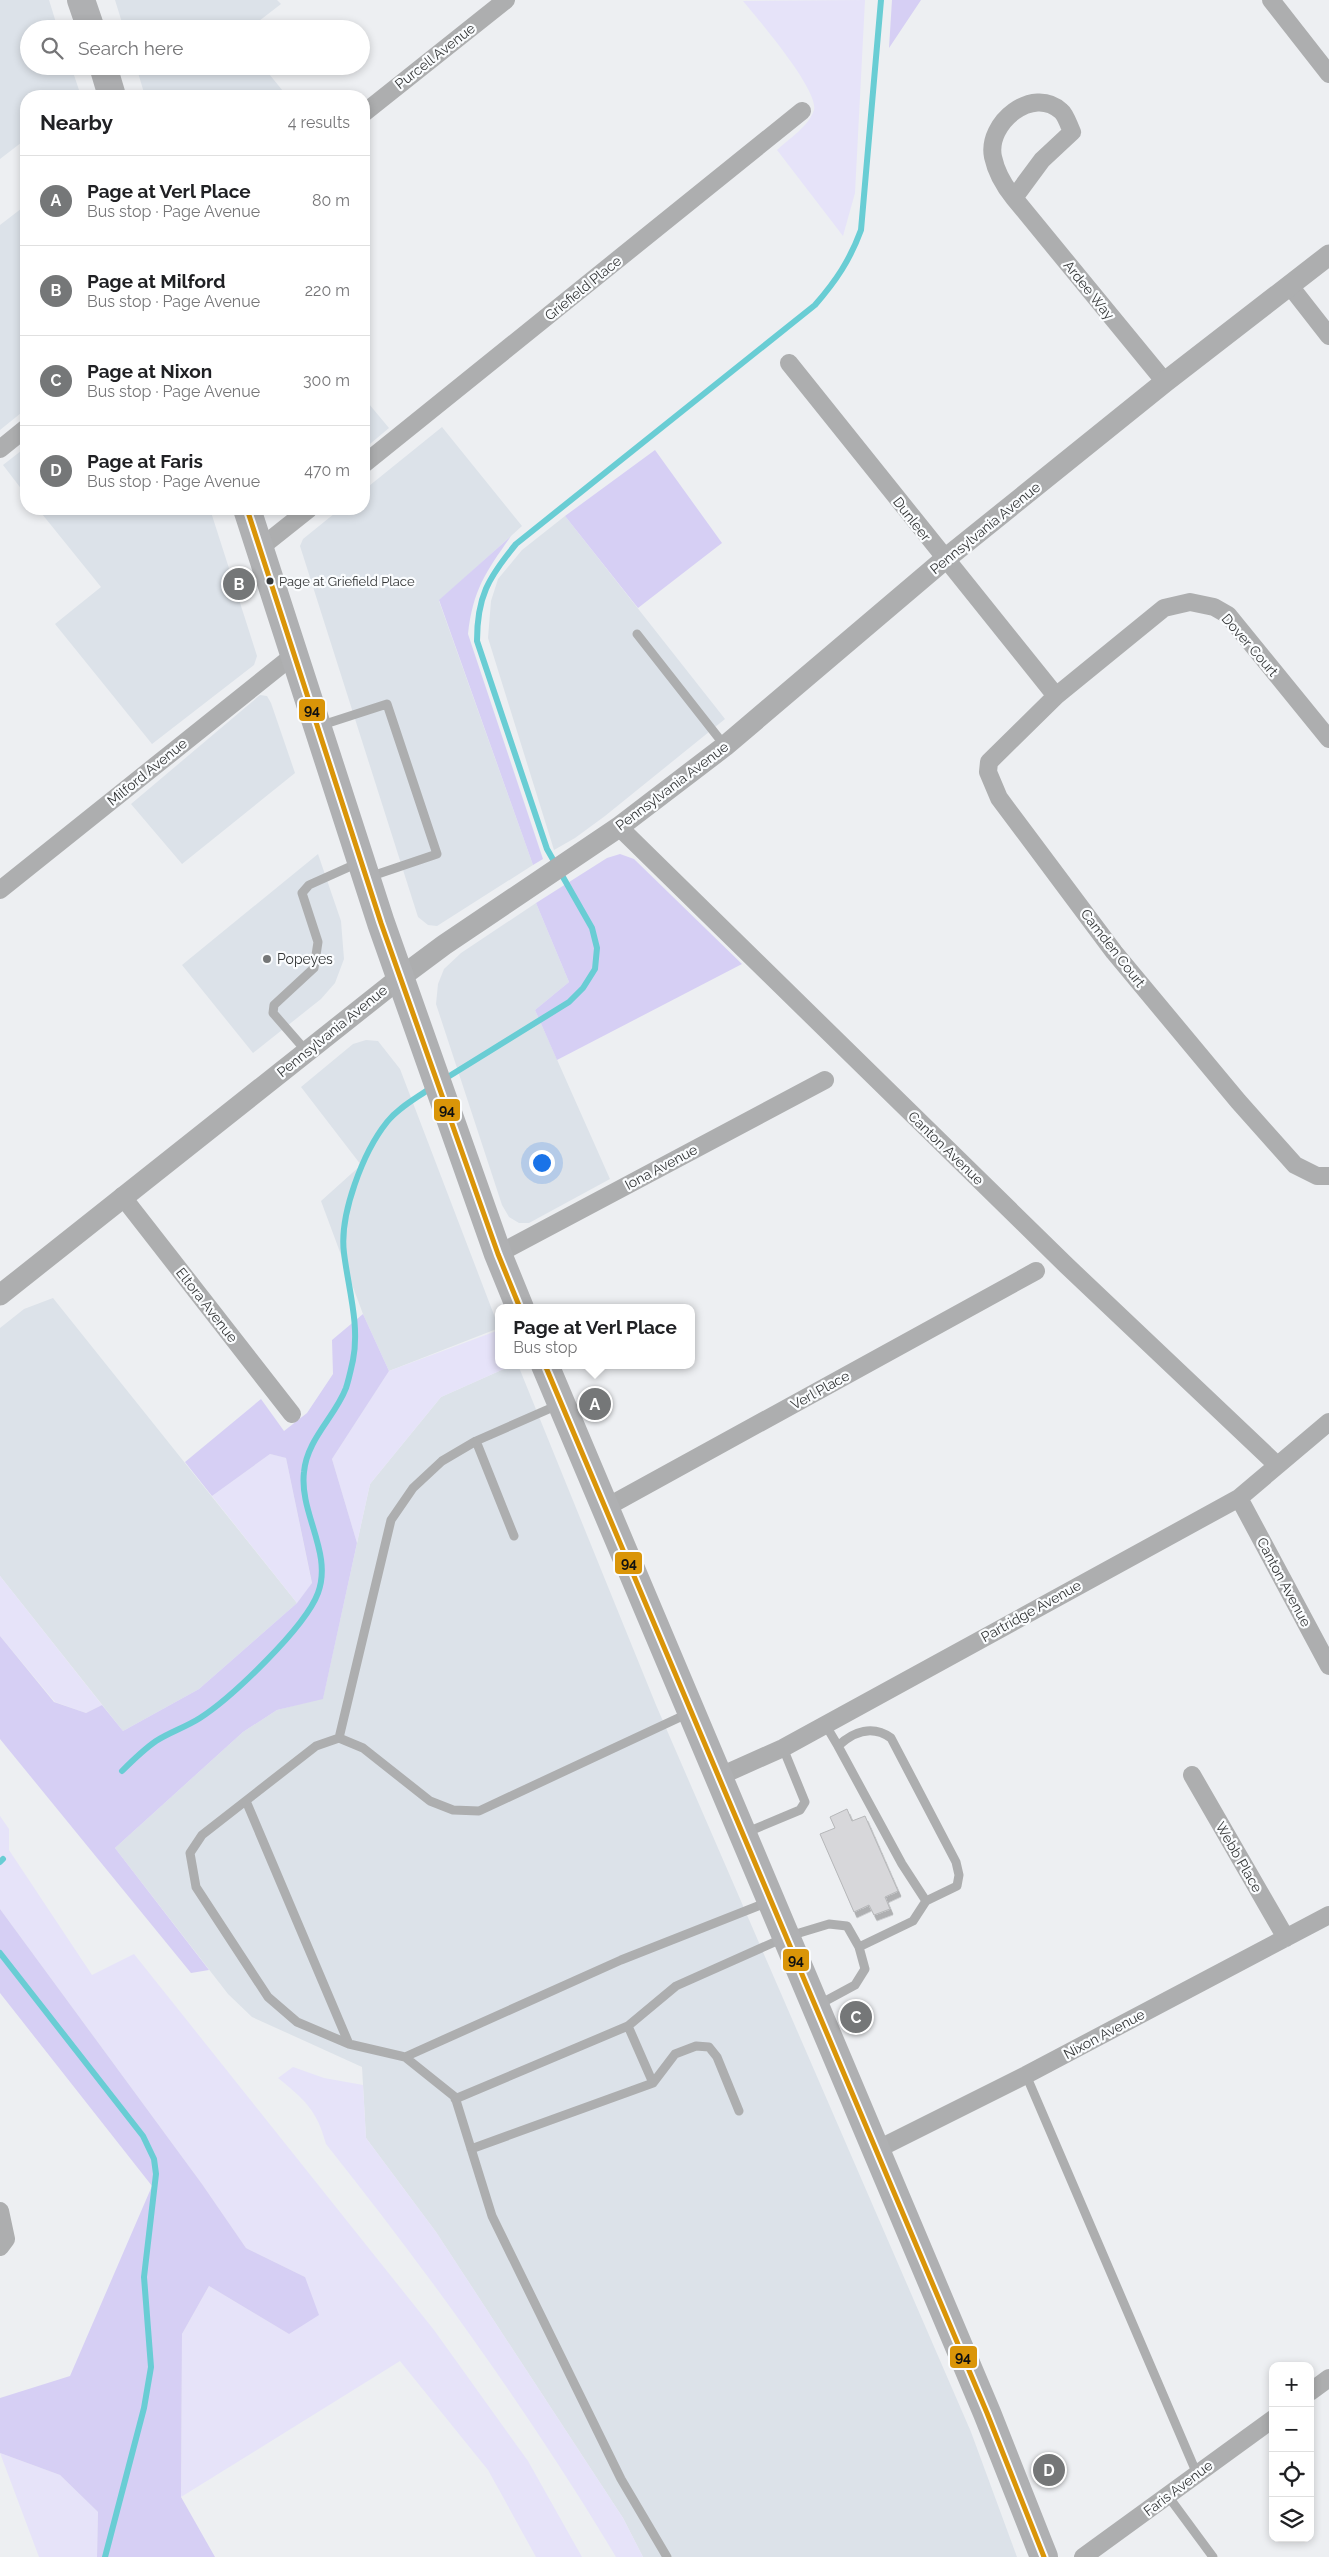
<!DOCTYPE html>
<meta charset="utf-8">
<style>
:root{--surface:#fff;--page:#f2f2f2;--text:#202124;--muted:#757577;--line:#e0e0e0;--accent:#757778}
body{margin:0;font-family:Raleway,sans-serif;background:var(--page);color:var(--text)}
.controls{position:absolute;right:15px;bottom:15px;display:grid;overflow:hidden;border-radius:10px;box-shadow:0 2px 8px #0003}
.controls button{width:45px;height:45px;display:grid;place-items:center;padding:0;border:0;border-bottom:1px solid var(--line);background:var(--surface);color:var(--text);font:25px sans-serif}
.you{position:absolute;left:541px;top:1162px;width:18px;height:18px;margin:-12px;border:4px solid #fff;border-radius:50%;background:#1a73e8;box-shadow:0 0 0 8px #1a73e833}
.badge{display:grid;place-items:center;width:32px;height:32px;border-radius:50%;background:var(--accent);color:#fff;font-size:16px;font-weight:700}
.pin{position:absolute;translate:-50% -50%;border:2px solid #fff;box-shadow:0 1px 5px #0006}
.popup{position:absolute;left:495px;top:1304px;width:200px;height:65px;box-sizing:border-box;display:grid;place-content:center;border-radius:10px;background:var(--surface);filter:drop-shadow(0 1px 4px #0005);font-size:16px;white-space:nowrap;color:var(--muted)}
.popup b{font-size:19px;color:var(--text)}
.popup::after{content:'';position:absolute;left:50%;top:100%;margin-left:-10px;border:10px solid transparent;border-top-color:var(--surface)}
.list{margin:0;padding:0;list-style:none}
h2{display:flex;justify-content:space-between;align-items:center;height:65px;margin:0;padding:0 20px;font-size:21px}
h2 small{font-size:16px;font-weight:400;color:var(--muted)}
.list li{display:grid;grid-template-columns:32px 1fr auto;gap:15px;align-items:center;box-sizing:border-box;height:90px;padding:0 20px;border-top:1px solid var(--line)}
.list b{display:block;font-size:19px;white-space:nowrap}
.list p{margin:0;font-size:16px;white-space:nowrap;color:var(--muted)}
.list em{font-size:16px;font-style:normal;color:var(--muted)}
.icon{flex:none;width:28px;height:28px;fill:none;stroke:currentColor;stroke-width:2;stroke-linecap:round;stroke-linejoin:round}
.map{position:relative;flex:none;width:1329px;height:2557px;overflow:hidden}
.search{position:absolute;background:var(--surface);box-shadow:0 2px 8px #0003;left:20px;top:20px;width:350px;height:55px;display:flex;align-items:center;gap:12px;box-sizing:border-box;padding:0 18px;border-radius:28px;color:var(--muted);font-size:19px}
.panel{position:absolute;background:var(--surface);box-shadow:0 2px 8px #0003;left:20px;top:90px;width:350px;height:425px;border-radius:20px}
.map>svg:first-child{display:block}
.built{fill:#dce2e9}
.green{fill:#e6e3f9}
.forest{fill:#d6cff4}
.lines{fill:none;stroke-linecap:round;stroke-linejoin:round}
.stream{stroke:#69cdd4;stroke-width:6}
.building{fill:#d7d7da;stroke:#b6b7b9;filter:url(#shadow)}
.service{stroke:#adaeaf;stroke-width:9}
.minor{stroke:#adaeaf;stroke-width:18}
.tertiary{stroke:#adaeaf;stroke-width:21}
.primary{stroke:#afb0b2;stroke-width:28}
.bus-1-casing{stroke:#fafcfe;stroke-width:9}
.bus-1{stroke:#da9508;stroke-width:5}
.bus-dot{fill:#343637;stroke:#fafcfe;stroke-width:2}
.poi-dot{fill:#757778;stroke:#fafcfe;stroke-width:2}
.labels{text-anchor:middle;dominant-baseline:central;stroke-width:4.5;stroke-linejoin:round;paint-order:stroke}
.bus-label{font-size:13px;fill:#343637;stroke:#fafcfe;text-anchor:start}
.street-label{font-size:14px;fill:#343637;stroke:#fafcfe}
.poi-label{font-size:14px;fill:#343637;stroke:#fafcfe;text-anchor:start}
.line-badge{stroke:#fafcfe;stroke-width:2}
.pale-badge-label{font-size:14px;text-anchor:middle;font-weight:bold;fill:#111}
</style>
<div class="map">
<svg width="1329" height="2557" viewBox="0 0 1329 2557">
<defs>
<filter id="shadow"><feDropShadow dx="3" dy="5.5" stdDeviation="0" flood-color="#0004"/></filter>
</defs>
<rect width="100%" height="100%" fill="#edeff2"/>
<path class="built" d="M0,0h49l9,29h-29v37h42l10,30h-55v43l-26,20z
M115,0h162l4,4 -22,17 6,8h-141z
M136,66h132l-3,3 22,27h-142z
M26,205v204l-26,21v-205z
M364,398l25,30 -25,21z
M442,427l80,99 -83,75 94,264 -96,61 -9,-1 -10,-8 -118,-371 3,-7 37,-30h24v-19z
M26,447v48l-23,-30z
M38,509h172l47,147 -3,9 -102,79 -97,-120 46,-37z
M565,516l160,203 -120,97 -30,22 -21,12 -66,-212 3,-37 7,-22 24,-29z
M260,695l7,1 4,7 24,70 -113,91 -51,-60z
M318,854l23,67 3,38 -9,24 -14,16 -68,54 -71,-88z
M536,903l33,79 -34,28 75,169 -81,44h-10l-10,-6 -7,-12 -66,-201 2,-20 6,-15 17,-16z
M366,1040l12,1 22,28 99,259 -110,43 -26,-57 -42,-113 40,-36 -60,-78 52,-43z
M53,1298l244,305 -98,86 -76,42 -123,-155v-248l24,-19z
M513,1365h5l138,340 315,727 46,125h-374l-20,-39 -187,-286 -70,-94 -4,-71 -110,-50 -24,-23 -113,-146 128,-116 34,-22 46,-12 47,-214 71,-87z"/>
<path class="green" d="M865,0l-10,193 -12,43 -66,-86c12,-11 32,-24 37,-40 5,-20 -56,-91 -71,-109z
M499,1330v35h14l-72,32 -71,87 -13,59 -25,-84 57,-88z
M270,1454l16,4 26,126 -15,19 -85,-107z
M0,1576l102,129 -16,8 -31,-11 -55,-66z
M0,1816l9,13v21l83,125 42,-21 300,376 94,131 54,96h-46l-48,-87 -88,-109 -219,136 1,-163 27,-48 80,48 16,-57 -59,-29 -44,-64 -202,-275z
M293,2067l31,11 39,7 3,53 70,94 187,286 20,39h-27c-87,-145 -185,-281 -290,-413 -9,-34 -22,-45 -48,-66z
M0,2453l60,22 38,37 -1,45h-58z"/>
<path class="forest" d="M892,0h29l-32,48z
M655,450l67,93 -84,65 -73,-92z
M511,536c-25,36 -38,53 -43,98l75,225 -10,6 -94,-265z
M620,854l14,5 108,105 -185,96 -22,-50 34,-28 -33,-79 71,-45z
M363,1314l26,57 -57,88 25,84 -34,156 -46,11 -34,22 -128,116 94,122 -18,3 -191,-234v-103l54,66 32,11 16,-8 21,26 76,-42 98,-86 15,-20 -26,-125 -16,-4 -58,42 -27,-34 76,-63 23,32 23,-18 26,-39 -1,-34z
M0,1909l202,275 44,64 59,29 14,38 -30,19 -80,-48 -27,48 -1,163 34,60h-118l1,-45 -38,-37 -60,-22v-55l70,-22 82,-190 -152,-193z"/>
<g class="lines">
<path class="stream" d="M443,1080l126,-78 14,-14 12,-19 2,-21 -5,-20 -45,-79 -70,-208c0,-44 11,-63 39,-97l299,-239c21,-24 35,-45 46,-75l20,-230
M122,1771c11,-11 21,-21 34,-30 14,-9 30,-14 44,-23 31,-20 105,-90 118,-125 15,-40 -19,-80 -14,-121 3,-33 31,-55 42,-84 3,-9 5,-19 7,-28 7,-35 -5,-73 -9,-107 -5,-38 19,-101 43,-131 12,-15 30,-24 45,-35
M0,1862l3,-3
M0,1953l143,183 11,23 2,15 -12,103 7,90 -7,41 -39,149"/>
</g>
<path class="building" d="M847,1809l5,12 13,-5 33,75 -13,6 5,12 -16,6 -5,-10 -15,7 -34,-78 15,-6 -5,-11z"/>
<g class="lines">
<path class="service" d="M637,634l88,112
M319,726l68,-22 50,150 -68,23
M307,1052l-34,-39 1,-8 40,-37 4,-26 -16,-49 7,-8 49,-22
M476,1441l82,-36
M825,1724l13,22
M339,1738l52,-218 22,-32 29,-27 34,-20 38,95
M246,1801l103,243
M745,1833l55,-23 5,-8 -22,-54
M859,1947l54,-26 13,-20 31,-15 2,-11 -3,-13 -65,-124c-18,-13 -37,-7 -53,8l64,118 24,37
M628,2026l25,57
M405,2057l216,-97 147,-58
M1026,2075l171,399
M455,2099l173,-73 48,-40 110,-49 43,-13 18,2 12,21 6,22 -10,16 -37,20
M471,2149l182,-66 22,-29 21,-8 13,1 8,10 22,54
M1168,2496l45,61
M667,2557l-46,-78 -129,-263 -37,-119 -50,-40 -56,-13 -52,-22 -29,-25 -72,-110 -6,-34 12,-18 114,-89 23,-8 24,10 67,53 23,9 26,1 210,-98"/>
<path class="minor" d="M1271,0l58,74
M364,113l142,-113
M1014,198l28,-38 30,-28c-3,-6 -6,-17 -11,-21 -28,-26 -75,12 -68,46 3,14 12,30 21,41l151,184
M1290,286l39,50
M789,363l267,333
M0,449l26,-21
M364,464l438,-353
M260,548l49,-39
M1329,739l-101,-124 -14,-8 -24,-5 -26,6 -108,88 -67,66 -1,10 11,26 115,154 124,149 57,64 22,11h12
M619,827l447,438 211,200
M0,890l295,-236
M122,1196l170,218
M498,1254l327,-174
M1239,1498l90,168
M605,1508l431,-237
M1192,1775l94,163
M718,1777l65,-29 456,-250 90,-76
M876,2150l150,-75 303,-160
M0,2211l6,28 -6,8
M1310,2392l19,-14
M1083,2557l190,-138"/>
<path class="tertiary" d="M0,1295l401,-318 43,-32 175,-118 106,-81 219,-186 221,-178 164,-127"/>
<path class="primary" d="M81,0l10,29
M103,66l9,30
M247,509l134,414 117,331 22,54
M545,1365l442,1048 57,144"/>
<g class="bus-1-casing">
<path id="bus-1" d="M247,509l134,414 117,331 22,54
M545,1365l442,1048 57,144"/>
</g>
<use href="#bus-1" class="bus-1"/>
</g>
<circle class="bus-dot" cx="270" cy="581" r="4.5"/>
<circle class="poi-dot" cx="267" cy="959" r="5"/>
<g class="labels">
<g class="bus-label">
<text x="279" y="581">Page at Griefield Place</text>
</g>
<g class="street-label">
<text transform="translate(435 56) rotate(-38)">Purcell Avenue</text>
<text transform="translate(583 288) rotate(-39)">Griefield Place</text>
<text transform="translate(1089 290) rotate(51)">Ardee Way</text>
<text transform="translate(912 519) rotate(52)">Dunleer</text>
<text transform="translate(985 528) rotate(-39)">Pennsylvania Avenue</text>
<text transform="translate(1250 645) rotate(49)">Dover Court</text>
<text transform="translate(147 772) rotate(-39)">Milford Avenue</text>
<text transform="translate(672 786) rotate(-37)">Pennsylvania Avenue</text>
<text transform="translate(1113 948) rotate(52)">Camden Court</text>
<text transform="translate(332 1031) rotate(-39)">Pennsylvania Avenue</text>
<text transform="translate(946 1148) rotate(44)">Canton Avenue</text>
<text transform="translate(661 1167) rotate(-28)">Iona Avenue</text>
<text transform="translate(207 1305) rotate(52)">Eltora Avenue</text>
<text transform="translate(820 1390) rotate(-29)">Verl Place</text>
<text transform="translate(1284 1582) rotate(62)">Canton Avenue</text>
<text transform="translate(1031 1611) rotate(-29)">Partridge Avenue</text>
<text transform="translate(1239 1857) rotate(60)">Webb Place</text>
<text transform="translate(1104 2034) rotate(-28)">Nixon Avenue</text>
<text transform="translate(1178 2488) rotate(-37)">Faris Avenue</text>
</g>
<g class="poi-label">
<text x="277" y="959">Popeyes</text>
</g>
</g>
<g class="line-badge">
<rect x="298" y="698" width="28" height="24" rx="5" fill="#da9508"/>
<rect x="433" y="1098" width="28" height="24" rx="5" fill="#da9508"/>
<rect x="614" y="1551" width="29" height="24" rx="5" fill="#da9508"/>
<rect x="782" y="1948" width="28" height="24" rx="5" fill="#da9508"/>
<rect x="949" y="2345" width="29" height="24" rx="5" fill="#da9508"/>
</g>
<g class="pale-badge-label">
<text x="312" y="715">94</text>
<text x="447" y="1115">94</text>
<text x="629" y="1568">94</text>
<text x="796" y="1965">94</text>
<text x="963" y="2362">94</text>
</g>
</svg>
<div class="controls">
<button>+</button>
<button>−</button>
<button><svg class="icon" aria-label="locate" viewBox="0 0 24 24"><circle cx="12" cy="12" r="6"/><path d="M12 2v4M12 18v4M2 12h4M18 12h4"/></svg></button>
<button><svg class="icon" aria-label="layers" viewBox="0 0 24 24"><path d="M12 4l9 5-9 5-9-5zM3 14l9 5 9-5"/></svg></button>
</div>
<div class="you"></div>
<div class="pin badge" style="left:595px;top:1404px">A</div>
<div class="popup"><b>Page at Verl Place</b>Bus stop</div>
<div class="pin badge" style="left:239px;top:584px">B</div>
<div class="pin badge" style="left:856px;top:2017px">C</div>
<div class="pin badge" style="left:1049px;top:2470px">D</div>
<div class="search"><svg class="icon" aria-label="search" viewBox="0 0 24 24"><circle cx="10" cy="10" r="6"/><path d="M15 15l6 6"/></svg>Search here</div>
<section class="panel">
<h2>Nearby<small>4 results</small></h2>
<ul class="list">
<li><span class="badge">A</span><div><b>Page at Verl Place</b><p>Bus stop · Page Avenue</p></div><em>80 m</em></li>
<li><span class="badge">B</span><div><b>Page at Milford</b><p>Bus stop · Page Avenue</p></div><em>220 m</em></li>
<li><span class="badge">C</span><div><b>Page at Nixon</b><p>Bus stop · Page Avenue</p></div><em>300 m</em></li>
<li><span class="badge">D</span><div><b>Page at Faris</b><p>Bus stop · Page Avenue</p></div><em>470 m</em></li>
</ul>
</section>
</div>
